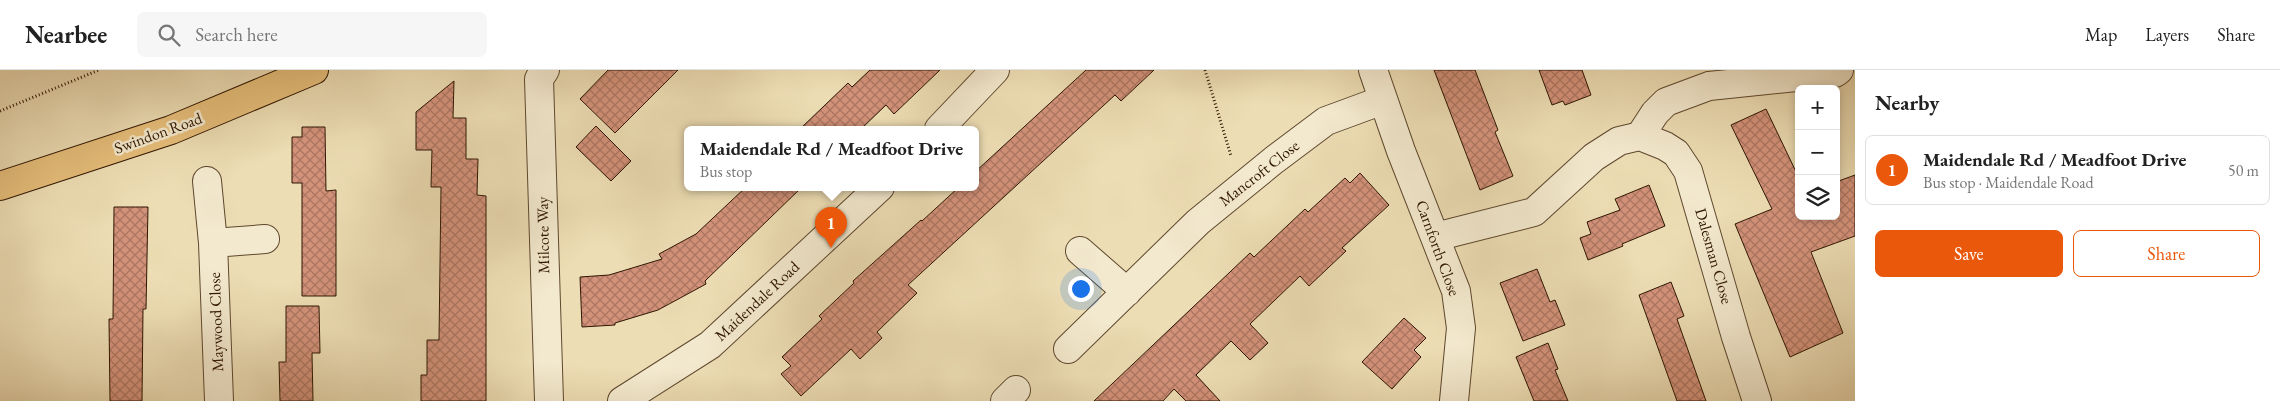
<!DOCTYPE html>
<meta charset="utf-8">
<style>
:root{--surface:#fff;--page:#f6f6f6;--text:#222;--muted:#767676;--line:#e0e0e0;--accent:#ea580c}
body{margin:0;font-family:"EB Garamond",serif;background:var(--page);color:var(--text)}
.controls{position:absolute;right:15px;top:15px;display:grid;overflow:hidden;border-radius:8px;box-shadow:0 2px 8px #0003}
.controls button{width:45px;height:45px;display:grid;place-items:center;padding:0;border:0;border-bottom:1px solid var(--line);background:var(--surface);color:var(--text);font:25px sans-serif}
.you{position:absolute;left:1080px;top:218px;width:18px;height:18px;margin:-12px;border:4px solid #fff;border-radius:50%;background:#1a73e8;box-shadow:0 0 0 8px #1a73e833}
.badge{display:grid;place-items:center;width:32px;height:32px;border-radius:50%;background:var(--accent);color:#fff;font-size:16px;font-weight:700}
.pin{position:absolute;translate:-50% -41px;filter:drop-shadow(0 1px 2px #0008)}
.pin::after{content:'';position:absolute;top:26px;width:18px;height:15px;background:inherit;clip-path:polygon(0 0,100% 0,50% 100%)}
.popup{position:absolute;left:684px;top:56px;width:295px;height:65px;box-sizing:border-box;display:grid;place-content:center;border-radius:8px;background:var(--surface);filter:drop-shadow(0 1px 4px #0005);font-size:16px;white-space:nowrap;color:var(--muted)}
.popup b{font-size:19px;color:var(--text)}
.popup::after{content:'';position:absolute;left:50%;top:100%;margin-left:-10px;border:10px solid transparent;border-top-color:var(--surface)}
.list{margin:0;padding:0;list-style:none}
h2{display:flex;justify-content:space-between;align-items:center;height:65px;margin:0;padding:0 20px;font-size:21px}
h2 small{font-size:16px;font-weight:400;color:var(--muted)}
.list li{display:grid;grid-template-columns:32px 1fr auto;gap:15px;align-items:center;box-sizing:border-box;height:70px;margin:0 10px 10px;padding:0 10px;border:1px solid var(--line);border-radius:8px}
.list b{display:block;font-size:19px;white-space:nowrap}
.list p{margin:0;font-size:16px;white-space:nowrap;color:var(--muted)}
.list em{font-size:16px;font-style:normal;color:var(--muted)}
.actions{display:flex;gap:10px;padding:15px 20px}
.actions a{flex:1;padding:11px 0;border:1px solid var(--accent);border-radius:8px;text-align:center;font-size:18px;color:var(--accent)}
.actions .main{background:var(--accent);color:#fff}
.icon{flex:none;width:28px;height:28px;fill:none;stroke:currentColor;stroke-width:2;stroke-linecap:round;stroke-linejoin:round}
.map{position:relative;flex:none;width:1855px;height:331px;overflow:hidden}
header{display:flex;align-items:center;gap:30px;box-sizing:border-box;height:70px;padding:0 25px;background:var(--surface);border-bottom:1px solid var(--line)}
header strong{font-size:24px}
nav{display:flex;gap:28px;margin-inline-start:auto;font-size:18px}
.search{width:350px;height:45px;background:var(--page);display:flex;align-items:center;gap:12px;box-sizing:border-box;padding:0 18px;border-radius:8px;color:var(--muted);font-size:19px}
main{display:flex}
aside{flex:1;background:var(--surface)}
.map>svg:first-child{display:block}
.building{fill:url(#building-cross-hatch);stroke:#2f1602}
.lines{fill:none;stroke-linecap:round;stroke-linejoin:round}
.minor-casing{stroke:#5e482e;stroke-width:30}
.major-casing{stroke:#2f1602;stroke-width:30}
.path{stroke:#2f1602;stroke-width:3;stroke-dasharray:1 2.5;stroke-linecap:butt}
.minor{stroke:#f3e9ce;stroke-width:28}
.major{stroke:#e6be7a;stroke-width:28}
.labels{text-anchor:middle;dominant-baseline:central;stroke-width:5;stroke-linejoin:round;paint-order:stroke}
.street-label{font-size:16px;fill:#2f1602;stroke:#f3e9ce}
</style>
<header>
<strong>Nearbee</strong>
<div class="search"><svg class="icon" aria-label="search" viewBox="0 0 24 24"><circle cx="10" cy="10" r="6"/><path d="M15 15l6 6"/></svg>Search here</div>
<nav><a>Map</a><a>Layers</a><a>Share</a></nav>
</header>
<main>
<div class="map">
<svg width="1855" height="331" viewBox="0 0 1855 331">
<defs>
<pattern id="building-cross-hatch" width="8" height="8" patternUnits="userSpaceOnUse" patternTransform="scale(1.25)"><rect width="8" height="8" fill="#d3927a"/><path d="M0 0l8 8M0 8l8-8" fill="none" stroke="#ac7662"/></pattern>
</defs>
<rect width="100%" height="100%" fill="#edddb4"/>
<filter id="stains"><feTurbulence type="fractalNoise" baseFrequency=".004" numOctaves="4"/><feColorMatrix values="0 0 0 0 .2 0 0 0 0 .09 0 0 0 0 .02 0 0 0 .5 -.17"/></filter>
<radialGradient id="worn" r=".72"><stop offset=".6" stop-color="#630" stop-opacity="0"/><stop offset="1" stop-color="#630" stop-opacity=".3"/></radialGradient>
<path class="building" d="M608,0h70l-63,63 -35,-34z
M870,0h70l-46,44 -8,-9 -25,24h-61l48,-46 4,4z
M1086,0h68l-33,31 -6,-6 -207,190 9,8 -40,39 5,6 -22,21 -9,-10 -50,47 -20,-22 10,-8 -9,-9 40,-38 -3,-3 35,-33 -1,-2 68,-61 1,1 37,-34h16v-15z
M1434,0h41l23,60 -3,2 18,44 -33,14z
M1539,0h43l9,25 -26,10 -2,-4 -11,4z
M454,11l-1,37h13v41h12l-1,36 9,1v205h-65v-26h6v-35h12l2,-153h-10l1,-37h-16v-38z
M1766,39l33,69v38h37v-34l19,-7v61l-44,16 32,81 -53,24 -55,-133 37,-15 -41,-84z
M596,56l35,35 -20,20 -35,-34z
M302,57h23l1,64 10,-1v106h-34v-113h-10v-46h10z
M1360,103l29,32 -47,43 4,3 -37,35 -9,-10 -50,48 18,19 -18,17 -19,-19 -35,34 24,26h-34l-12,-12 -11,12h-69l156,-148 4,4 51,-48 3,3 37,-34 5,5z
M1649,115l16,41 -43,18 1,2 -35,14 -8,-22 11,-4 -4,-12 33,-12 -5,-11z
M746,117h56l-97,94 1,3 -48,26 -43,13v2l-33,2 -2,-50 29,-2 53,-16 -3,-5 37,-20z
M114,137h34l-2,102h-3l-1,92h-32l-1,-82h4z
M1537,199l13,33 5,-2 10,25 -42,16 -23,-58z
M1671,212l13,34 -7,3 29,82h-29l-38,-106z
M286,236h33l1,47h-8l1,48h-33l-1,-39h7z
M1404,248l22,20 -12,12 7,7 -29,32 -30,-27z
M1548,273l10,26 -3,1 13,31h-34l-18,-44z"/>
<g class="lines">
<g class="minor-casing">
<path id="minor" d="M545,0l-6,9 10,322
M1373,0l28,81 55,140 5,37 -7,73
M939,59l56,-59
M1640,66l15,-23 11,-11 43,-16 126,-13 4,-3
M207,111l6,62 6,158
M1435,167l99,-25 60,-55 25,-16 21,-5 25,10 11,7 12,18 48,166 21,64
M213,173l52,-4
M1080,181l47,41
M1068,279l130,-127 76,-62 52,-39 57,-21
M622,331l88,-56 170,-158
M1005,331l11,-11"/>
</g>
<g class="major-casing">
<path id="major" d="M0,116l171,-56 143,-60"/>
</g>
<path class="path" d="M1205,0l26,86
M0,41l99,-41"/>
<use href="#minor" class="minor"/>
<use href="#major" class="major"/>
</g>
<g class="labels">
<g class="street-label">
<text transform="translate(158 63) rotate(-20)">Swindon Road</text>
<text transform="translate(1259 103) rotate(-38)">Mancroft Close</text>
<text transform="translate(543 165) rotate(-91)">Milcote Way</text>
<text transform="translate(1438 178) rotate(70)">Carnforth Close</text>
<text transform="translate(1714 186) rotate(74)">Dalesman Close</text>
<text transform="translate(757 231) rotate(-43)">Maidendale Road</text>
<text transform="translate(216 252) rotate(-92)">Maywood Close</text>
</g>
</g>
<rect width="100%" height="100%" filter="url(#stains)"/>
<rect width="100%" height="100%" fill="url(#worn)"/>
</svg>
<div class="controls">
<button>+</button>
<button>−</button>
<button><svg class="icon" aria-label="layers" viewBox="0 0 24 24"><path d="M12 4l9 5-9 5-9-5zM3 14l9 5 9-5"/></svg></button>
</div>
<div class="you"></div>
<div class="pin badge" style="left:831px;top:178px">1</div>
<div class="popup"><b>Maidendale Rd / Meadfoot Drive</b>Bus stop</div>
</div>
<aside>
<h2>Nearby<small></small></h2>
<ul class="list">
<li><span class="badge">1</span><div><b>Maidendale Rd / Meadfoot Drive</b><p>Bus stop · Maidendale Road</p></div><em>50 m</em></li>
</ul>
<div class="actions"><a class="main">Save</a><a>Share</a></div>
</aside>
</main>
